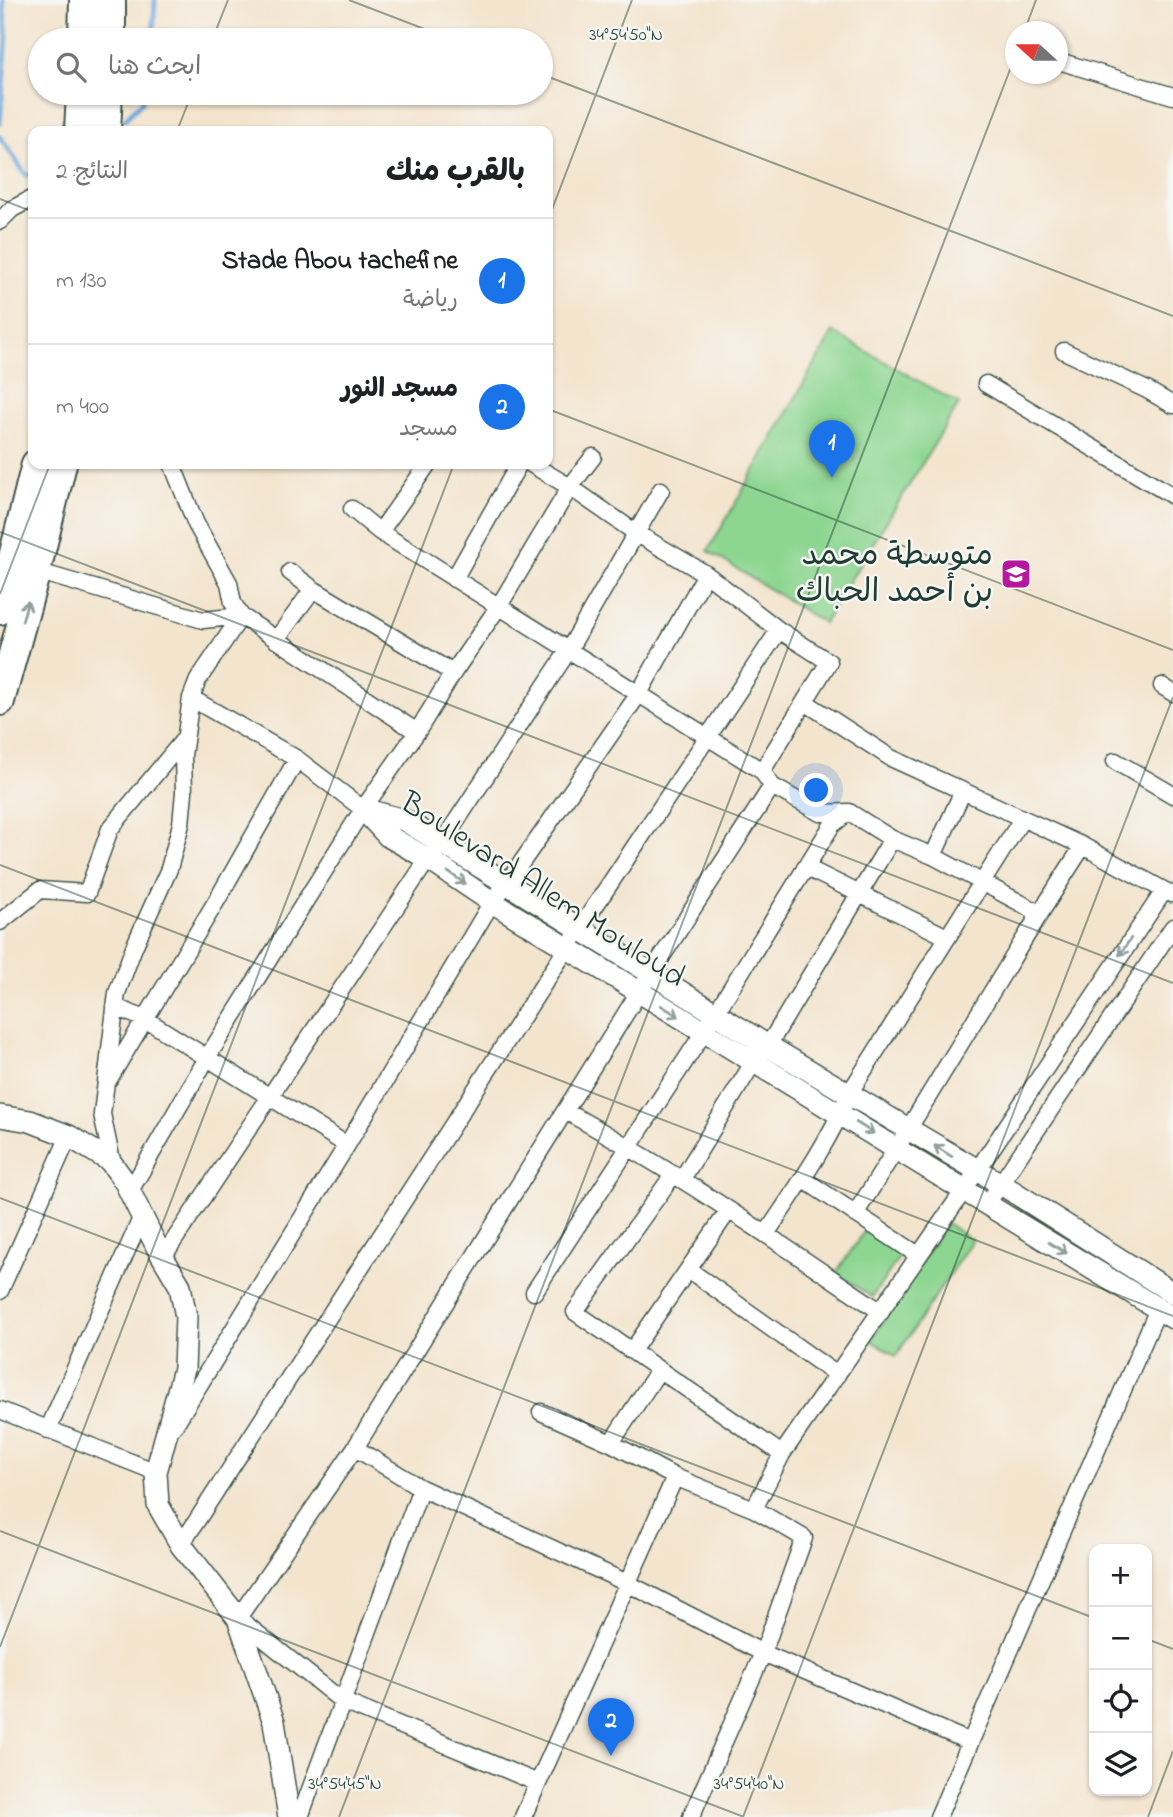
<!DOCTYPE html>
<html lang="ar">
<meta charset="utf-8">
<style>
:root{--surface:#fff;--page:#f2f2f2;--text:#202124;--muted:#757577;--line:#e0e0e0;--accent:#1a73e8}
body{margin:0;font-family:"Indie Flower","Playpen Sans Arabic",sans-serif;background:var(--page);color:var(--text);direction:rtl}
.controls{position:absolute;right:21px;bottom:21px;display:grid;overflow:hidden;border-radius:14px;box-shadow:0 2px 5px #0004}
.controls button{width:63px;height:63px;display:grid;place-items:center;padding:0;border:0;border-bottom:2px solid var(--line);background:var(--surface);color:var(--text);font:35px sans-serif}
.compass{position:absolute;left:1005px;top:21px;width:63px;height:63px;border-radius:50%;background:var(--surface);box-shadow:0 2px 5px #0004;rotate:291deg}
.you{position:absolute;left:817px;top:791px;width:24px;height:24px;margin:-18px;border:5px solid #fff;border-radius:50%;background:#1a73e8;box-shadow:0 0 0 10px #1a73e833}
.badge{display:grid;place-items:center;width:46px;height:46px;border-radius:50%;background:var(--accent);color:#fff;font-size:23px;font-weight:700}
.pin{position:absolute;translate:-50% -58px;filter:drop-shadow(0 2px 4px #0008)}
.pin::after{content:'';position:absolute;top:37px;width:24px;height:21px;background:inherit;clip-path:polygon(0 0,100% 0,50% 100%)}
.list{margin:0;padding:0;list-style:none}
h2{display:flex;justify-content:space-between;align-items:center;height:91px;margin:0;padding:0 28px;font-size:30px}
h2 small{font-size:23px;font-weight:400;color:var(--muted)}
.list li{display:grid;grid-template-columns:46px 1fr auto;gap:21px;align-items:center;box-sizing:border-box;height:126px;padding:0 28px;border-top:2px solid var(--line)}
.list b{display:block;font-size:26px;white-space:nowrap}
.list p{margin:0;font-size:23px;white-space:nowrap;color:var(--muted)}
.list em{font-size:23px;font-style:normal;color:var(--muted)}
.icon{flex:none;width:38px;height:38px;fill:none;stroke:currentColor;stroke-width:2;stroke-linecap:round;stroke-linejoin:round}
.map{position:relative;flex:none;width:1173px;height:1817px;overflow:hidden;direction:ltr}
.search{position:absolute;background:var(--surface);box-shadow:0 2px 5px #0004;left:28px;top:28px;width:525px;height:77px;display:flex;align-items:center;gap:18px;box-sizing:border-box;padding:0 24px;border-radius:38px;color:var(--muted);font-size:26px}
.panel{position:absolute;background:var(--surface);box-shadow:0 2px 5px #0004;left:28px;top:126px;width:525px;height:343px;border-radius:14px;direction:rtl}
.map>svg:first-child{display:block}
.green{fill:#8dd691;stroke:#568a62;stroke-width:2}
.lines{fill:none;stroke-linecap:round;stroke-linejoin:round}
.stream{stroke:#69a6db;stroke-width:5}
.street-casing{stroke:#3f564b;stroke-width:19}
.secondary-casing{stroke:#3f564b;stroke-width:24}
.highway-casing{stroke:#3f564b;stroke-width:32}
.street{stroke:#fff;stroke-width:16}
.secondary{stroke:#fff;stroke-width:21}
.highway{stroke:#fff;stroke-width:28}
.oneway{stroke:#8f9e9a}
.ticks{fill:none;stroke:#1f3d34;stroke-width:2;stroke-opacity:0.45}
.labels{text-anchor:middle;dominant-baseline:central;stroke-width:5;stroke-linejoin:round;paint-order:stroke}
.poi-label{font-size:32px;fill:#1f3d34;stroke:#f6f6f2;text-anchor:end}
.street-label{font-size:32px;fill:#1f3d34;stroke:#f6f6f2}
.ticks-label{font-size:18px;text-anchor:middle;fill:#1f3d34;stroke:#f6f6f2;stroke-width:5;stroke-linejoin:round;paint-order:stroke}
</style>
<div class="map">
<svg width="1173" height="1817" viewBox="0 0 1173 1817">
<rect width="100%" height="100%" fill="#f6f6f2"/>
<filter id="ink" filterUnits="userSpaceOnUse"><feTurbulence type="fractalNoise" baseFrequency=".0143" numOctaves="2"/><feDisplacementMap in="SourceGraphic" scale="14" xChannelSelector="R" yChannelSelector="G"/><feConvolveMatrix kernelMatrix="1 2 1 2 8 2 1 2 1" color-interpolation-filters="sRGB"/></filter>
<filter id="wash" filterUnits="userSpaceOnUse"><feTurbulence type="fractalNoise" baseFrequency=".00686" numOctaves="4" result="noise"/><feDisplacementMap in="SourceGraphic" scale="28" xChannelSelector="R" yChannelSelector="G"/><feGaussianBlur stdDeviation="1.57" result="paint"/><feColorMatrix in="noise" values="0 0 0 0 0 0 0 0 0 0 0 0 0 0 0 0 0 1.4 0 .05"/><feComposite in="paint" operator="in"/></filter>
<g filter="url(#wash)">
<rect width="100%" height="100%" fill="#f3e4cd"/>
<path class="green" d="M833,332l126,72 -135,219 -116,-72z
M946,1223l26,17 -76,116 -25,-16z
M866,1229l36,24 -30,44 -36,-24z"/>
<g class="lines">
<path class="stream" d="M153,40l2,-40
M125,119l17,-17 2,-9
M0,123l7,-86 -4,-37
M0,137l26,38h7"/>
</g>
</g>
<g filter="url(#ink)">
<g class="lines">
<g class="street-casing">
<path id="street" d="M1059,61l114,35
M0,221l12,-12 21,-11
M1064,351l83,39 26,15
M986,384l187,112
M172,464l24,60 33,59 4,20 8,13 176,116
M531,464l39,23 66,46 70,41 73,56 50,32 -67,109
M352,509l28,23 382,239 10,15 48,27 29,-1 43,27 41,17 106,57
M380,532l48,-68
M36,571l167,49 38,-4
M290,572l23,17 140,84
M454,579l65,-115
M276,640l37,-51
M1162,686l11,7
M191,698l106,61 66,50
M805,702l86,56 192,88 88,48
M1115,761l58,34
M933,856l30,-65
M805,867l142,70
M0,922l40,-32 47,3 23,-64 75,-91
M115,1007l30,12 202,126
M109,1079l108,-179 80,-141
M565,1111c110,60 213,131 316,201
M113,1166l-11,-52 15,-121 17,-46 35,-78 12,-45 3,-32 -1,-36 8,-58 7,-18 43,-64
M673,1175l-98,137 207,142 182,-264 200,-299
M682,1179l71,-116 15,-17 124,-207
M803,1179l115,76
M130,1191l77,-133 156,-249 54,-77 36,-59 46,-67 71,-119 23,-30
M987,1204l186,-277
M855,1214c78,-121 149,-247 228,-368
M766,1234c30,-45 62,-90 83,-140l173,-275
M163,1257l265,-398 14,-16 126,-192 93,-161
M689,1270l148,105
M0,1291l69,-155
M534,1292l170,-260 128,-207 17,-13
M632,1351l97,-141
M0,1410l156,62
M541,1412l70,31 64,34 79,32 50,29 -41,115 -72,164
M174,1426l173,-281 145,-243 16,-20 130,-187 68,-121
M48,1430l94,-214
M611,1443l48,-73
M355,1448l66,40 206,95 136,70 207,89
M754,1509l28,-55
M181,1545l386,-597 212,-318
M538,1783l-196,-82 -104,-83 117,-170 284,-456 133,-206
M300,1817l121,-329
M523,1817l152,-340
M938,1817l220,-508"/>
</g>
<g class="secondary-casing">
<path id="secondary" d="M363,809l25,27 40,23 64,43 681,416
M363,809l41,11 38,23 326,203 233,138 172,109
M0,1116l30,5 39,15 41,25 15,21 33,67 22,37 6,31 -2,52 -28,103 2,33 23,40 57,73 36,104 15,95"/>
</g>
<g class="highway-casing">
<path id="highway" d="M83,40l1,-40
M111,40v-40
M79,131l2,-38
M106,131l2,-38
M0,610l36,-146
M0,701l36,-130 26,-107"/>
</g>
<use href="#street" class="street"/>
<use href="#secondary" class="secondary"/>
<use href="#highway" class="highway"/>
</g>
<defs><path id="oneway-shaft" d="M-6 0H5M1.5-3L5.5 0L1.5 3" fill="none" stroke-width="1.6" stroke-linecap="round" stroke-linejoin="round" transform="scale(1.75)"/></defs>
<g class="oneway">
<use href="#oneway-shaft" transform="translate(25 611) rotate(-74)"/>
<use href="#oneway-shaft" transform="translate(457 878) rotate(34)"/>
<use href="#oneway-shaft" transform="translate(1125 947) rotate(124)"/>
<use href="#oneway-shaft" transform="translate(670 1011) rotate(32)"/>
<use href="#oneway-shaft" transform="translate(865 1128) rotate(32)"/>
<use href="#oneway-shaft" transform="translate(943 1151) rotate(-148)"/>
<use href="#oneway-shaft" transform="translate(1058 1248) rotate(31)"/>
</g>
</g>
<path class="ticks" d="M349,0l104,40M1024,32l12,-32M212,40l16,-40M541,74l632,242M177,131l15,-38M0,199l33,13M548,220l84,-220M548,409l625,241M0,532l1173,451M0,594l50,-130M0,865l1173,451M0,1198l1094,420M0,1531l744,286M1147,1639l26,10M0,1647l454,-1183M339,1817l677,-1763M743,1817l430,-1120M1148,1817l25,-66"/>
<defs>
<g id="school-square" transform="scale(1.575)"><rect x="-9" y="-9" width="18" height="18" rx="4" fill="#b5179e" stroke="#f6f6f2"/><path d="M0-5L7-2L0 1L-7-2ZM-4 1L0 2.5L4 1V4Q0 6-4 4Z" fill="#fff"/></g>
</defs>
<g fill-rule="evenodd">
<use href="#school-square" x="1016" y="574"/>
</g>
<g class="labels">
<g class="poi-label">
<text x="993" y="556">متوسطة محمد<tspan x="993" dy="37">بن أحمد الحباك</tspan></text>
</g>
<g class="street-label">
<text transform="translate(542 891) rotate(33)">Boulevard Allem Mouloud</text>
</g>
</g>
<g class="ticks-label">
<text x="626" y="40">34°54'50"N</text>
<text x="345" y="1789">34°54'45"N</text>
<text x="749" y="1789">34°54'40"N</text>
</g>
</svg>
<div class="controls">
<button>+</button>
<button>−</button>
<button><svg class="icon" aria-label="locate" viewBox="0 0 24 24"><circle cx="12" cy="12" r="6"/><path d="M12 2v4M12 18v4M2 12h4M18 12h4"/></svg></button>
<button><svg class="icon" aria-label="layers" viewBox="0 0 24 24"><path d="M12 4l9 5-9 5-9-5zM3 14l9 5 9-5"/></svg></button>
</div>
<svg class="compass" viewBox="-18 -18 36 36"><path d="M0-13l5 13h-10z" fill="#e53935"/><path d="M0 13l5-13h-10z" fill="#757577"/></svg>
<div class="you"></div>
<div class="pin badge" style="left:832px;top:478px">1</div>
<div class="pin badge" style="left:611px;top:1756px">2</div>
<div class="search"><svg class="icon" aria-label="search" viewBox="0 0 24 24"><circle cx="10" cy="10" r="6"/><path d="M15 15l6 6"/></svg>ابحث هنا</div>
<section class="panel">
<h2>بالقرب منك<small>النتائج: 2</small></h2>
<ul class="list">
<li><span class="badge">1</span><div><b>Stade Abou tachefine</b><p>رياضة</p></div><em>130 m</em></li>
<li><span class="badge">2</span><div><b>مسجد النور</b><p>مسجد</p></div><em>400 m</em></li>
</ul>
</section>
</div>
